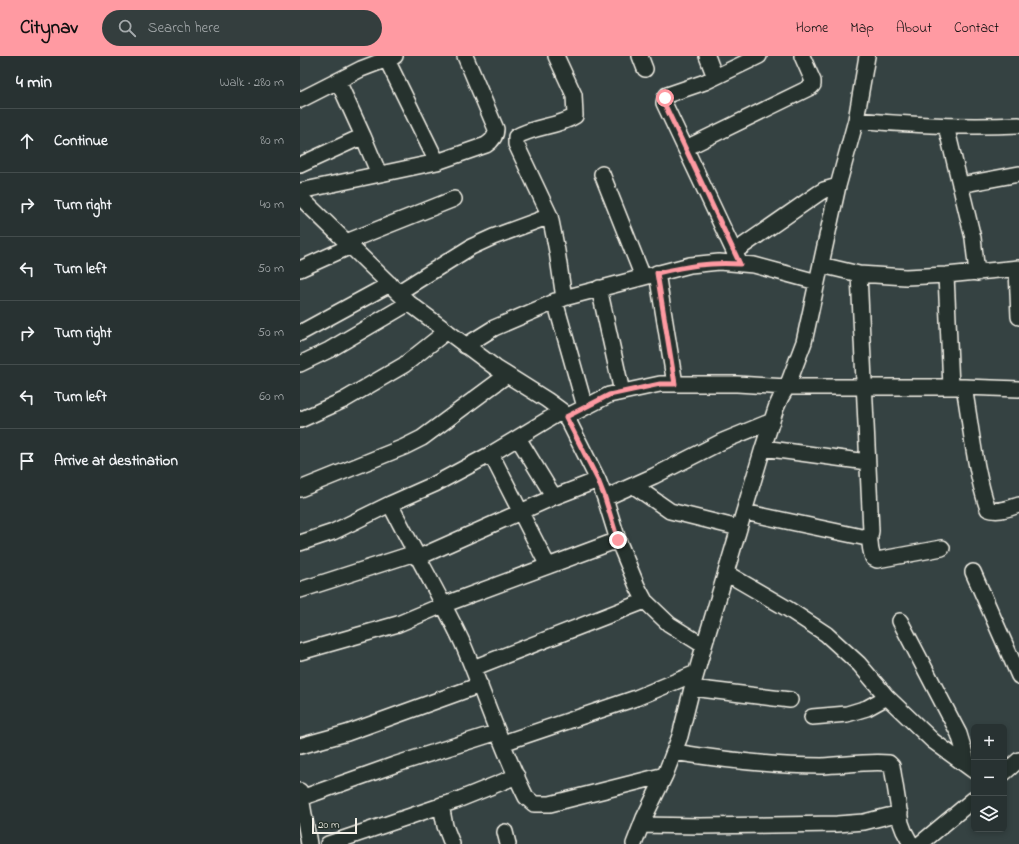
<!DOCTYPE html>
<meta charset="utf-8">
<style>
:root{--surface:#283232;--page:#343e3e;--text:#f1f3f6;--muted:#a5aaac;--line:#444d4d;--accent:#ff9aa2}
body{margin:0;font-family:"Indie Flower",sans-serif;background:var(--page);color:var(--text)}
.controls{position:absolute;right:12px;bottom:12px;display:grid;overflow:hidden;border-radius:6px;box-shadow:0 2px 6px #0003}
.controls button{width:36px;height:36px;display:grid;place-items:center;padding:0;border:0;border-bottom:1px solid var(--line);background:var(--surface);color:var(--text);font:20px sans-serif}
.scale{position:absolute;left:12px;bottom:10px;width:45px;box-sizing:border-box;padding-left:4px;border:2px solid #f4f1e8;border-top:0;font-size:11px;line-height:14px;white-space:nowrap;color:#f4f1e8;-webkit-text-stroke:3px #26332d;paint-order:stroke}
.stop{position:absolute;width:12px;height:12px;margin:-9px;border:3px solid #ff9aa2;border-radius:50%;background:#fff}
.stop.end{background:#ff9aa2;border-color:#fff;box-shadow:0 1px 4px #0008}
.list{margin:0;padding:0;list-style:none}
h2{display:flex;justify-content:space-between;align-items:center;height:52px;margin:0;padding:0 16px;font-size:17px}
h2 small{font-size:13px;font-weight:400;color:var(--muted)}
.list li{display:grid;grid-template-columns:26px 1fr auto;gap:12px;align-items:center;box-sizing:border-box;height:64px;padding:0 16px;border-top:1px solid var(--line)}
.list b{display:block;font-size:15px;white-space:nowrap}
.list em{font-size:13px;font-style:normal;color:var(--muted)}
.icon{flex:none;width:22px;height:22px;fill:none;stroke:currentColor;stroke-width:2;stroke-linecap:round;stroke-linejoin:round}
.map{position:relative;flex:none;width:719px;height:788px;overflow:hidden}
header{display:flex;align-items:center;gap:24px;box-sizing:border-box;height:56px;padding:0 20px;background:var(--accent);color:#111}
header strong{font-size:19px}
nav{display:flex;gap:22px;margin-inline-start:auto;font-size:14px}
.search{width:280px;height:36px;background:var(--page);display:flex;align-items:center;gap:10px;box-sizing:border-box;padding:0 14px;border-radius:22px;color:var(--muted);font-size:15px}
main{display:flex}
aside{flex:1;background:var(--surface)}
.map>svg:first-child{display:block}
.lines{fill:none;stroke-linecap:round;stroke-linejoin:round}
.minor-casing{stroke:#f4f1e8;stroke-width:18}
.minor{stroke:#26332d;stroke-width:15}
.route{stroke:#ff9aa2;stroke-width:5}
</style>
<header>
<strong>Citynav</strong>
<div class="search"><svg class="icon" aria-label="search" viewBox="0 0 24 24"><circle cx="10" cy="10" r="6"/><path d="M15 15l6 6"/></svg>Search here</div>
<nav><a>Home</a><a>Map</a><a>About</a><a>Contact</a></nav>
</header>
<main>
<aside>
<h2>4 min<small>Walk · 280 m</small></h2>
<ul class="list">
<li><svg class="icon" aria-label="ahead" viewBox="0 0 24 24"><path d="M12 20V5M6 11l6-6 6 6"/></svg><div><b>Continue</b></div><em>80 m</em></li>
<li><svg class="icon" aria-label="right" viewBox="0 0 24 24"><path d="M7 20v-9h11M14 6l5 5-5 5"/></svg><div><b>Turn right</b></div><em>40 m</em></li>
<li><svg class="icon" aria-label="left" viewBox="0 0 24 24"><path d="M17 20v-9H6M10 6l-5 5 5 5"/></svg><div><b>Turn left</b></div><em>50 m</em></li>
<li><svg class="icon" aria-label="right" viewBox="0 0 24 24"><path d="M7 20v-9h11M14 6l5 5-5 5"/></svg><div><b>Turn right</b></div><em>50 m</em></li>
<li><svg class="icon" aria-label="left" viewBox="0 0 24 24"><path d="M17 20v-9H6M10 6l-5 5 5 5"/></svg><div><b>Turn left</b></div><em>60 m</em></li>
<li><svg class="icon" aria-label="arrive" viewBox="0 0 24 24"><path d="M6 21V4h12l-3 4 3 4H6"/></svg><div><b>Arrive at destination</b></div></li>
</ul>
</aside>
<div class="map">
<svg width="719" height="788" viewBox="0 0 719 788">
<rect width="100%" height="100%" fill="#354242"/>
<filter id="ink" filterUnits="userSpaceOnUse"><feTurbulence type="fractalNoise" baseFrequency=".025" numOctaves="2"/><feDisplacementMap in="SourceGraphic" scale="8" xChannelSelector="R" yChannelSelector="G"/><feConvolveMatrix kernelMatrix="1 2 1 2 8 2 1 2 1" color-interpolation-filters="sRGB"/></filter>
<g filter="url(#ink)">
<g class="lines">
<g class="minor-casing">
<path id="minor" d="M256,0l18,39 1,21c-17,11 -41,10 -59,21v7l34,72 7,35 7,47
M340,0l5,13
M407,0l8,21
M87,4l50,102
M38,25l25,55 16,38
M0,44l61,-31 34,-13
M556,64c54,5 108,8 163,5
M646,70l27,112 4,35
M386,92l125,-61 2,-2v-4l-11,-25
M0,109l63,-29
M302,118l41,103
M660,129l59,-11
M0,135l137,-29 49,-17c6,-4 10,-8 10,-16l-31,-73
M0,141l109,106 87,65 51,32 15,11 6,9 30,60 7,18 13,42 19,46 8,15 24,23 35,22
M46,186l108,-43
M434,196l85,-59 5,-3 14,-4
M440,208l-76,-161 1,-5 2,-3 38,-13 54,-26
M521,209l38,9 47,3 40,-2 73,-7
M0,213l51,-23
M717,213l2,48
M357,217l18,111
M559,218l12,257c-2,8 -1,18 2,27l4,2 65,-12
M646,219l5,112
M299,232l23,104
M99,236l72,-45 22,-10 57,-21
M255,245l30,106
M0,277l90,-49
M165,290l29,-18 70,-30 126,-33 29,-3 35,3 63,17
M0,308l29,-14 80,-47
M664,331c7,39 11,85 24,122 10,4 21,-1 31,-4
M266,361l43,-22 51,-11h77l50,3h177l55,2
M0,364l44,-20 60,-35 43,-34
M218,382l36,59
M463,392l104,14
M191,398l57,112
M334,430l36,25 69,17
M0,433l104,-42 18,-9 85,-63
M305,442l49,-22 69,-35 49,-20
M90,448c23,46 50,91 72,138 22,51 39,105 64,155l8,7h16l115,-29
M444,456l118,25 8,-1
M0,487l33,-11 57,-28 45,-20 56,-30 71,-43
M117,502l137,-61 44,-17
M673,516l46,104
M426,517l62,36 38,25 33,30 28,33 46,44 41,30
M0,534l115,-37
M600,565l59,113 10,33
M0,596l98,-28 45,-19 175,-65
M173,612l172,-67
M392,632l98,12
M512,661l35,-3 20,-6 20,-11
M203,687l133,-45 60,-25
M0,690l47,-13 133,-48
M374,696c50,8 98,14 148,14 23,-1 45,-5 67,-3l3,3 9,57 3,8 7,13
M704,717l15,-13
M0,735l9,53
M1,742l93,-33 104,-33
M141,749l4,21 7,18
M341,769l59,1 137,-2 27,-2 36,-9
M205,776l3,12
M28,788l127,-43 62,-25
M334,788l10,-26 21,-43 15,-39 12,-48 12,-42 59,-198 13,-40 5,-11 6,-10 17,-45 34,-156 18,-66 11,-64
M620,788l54,-45"/>
</g>
<use href="#minor" class="minor"/>
</g>
</g>
<g class="lines" filter="url(#ink)">
<path class="route" d="M318,484l-13,-42 -7,-18 -32,-63 43,-22 51,-11h15l-18,-111c31,-7 51,-11 83,-9l-76,-161 1,-5"/>
</g>
</svg>
<div class="controls">
<button>+</button>
<button>−</button>
<button><svg class="icon" aria-label="layers" viewBox="0 0 24 24"><path d="M12 4l9 5-9 5-9-5zM3 14l9 5 9-5"/></svg></button>
</div>
<div class="scale">20 m</div>
<div class="stop" style="left:365px;top:42px"></div>
<div class="stop end" style="left:318px;top:484px"></div>
</div>
</main>
